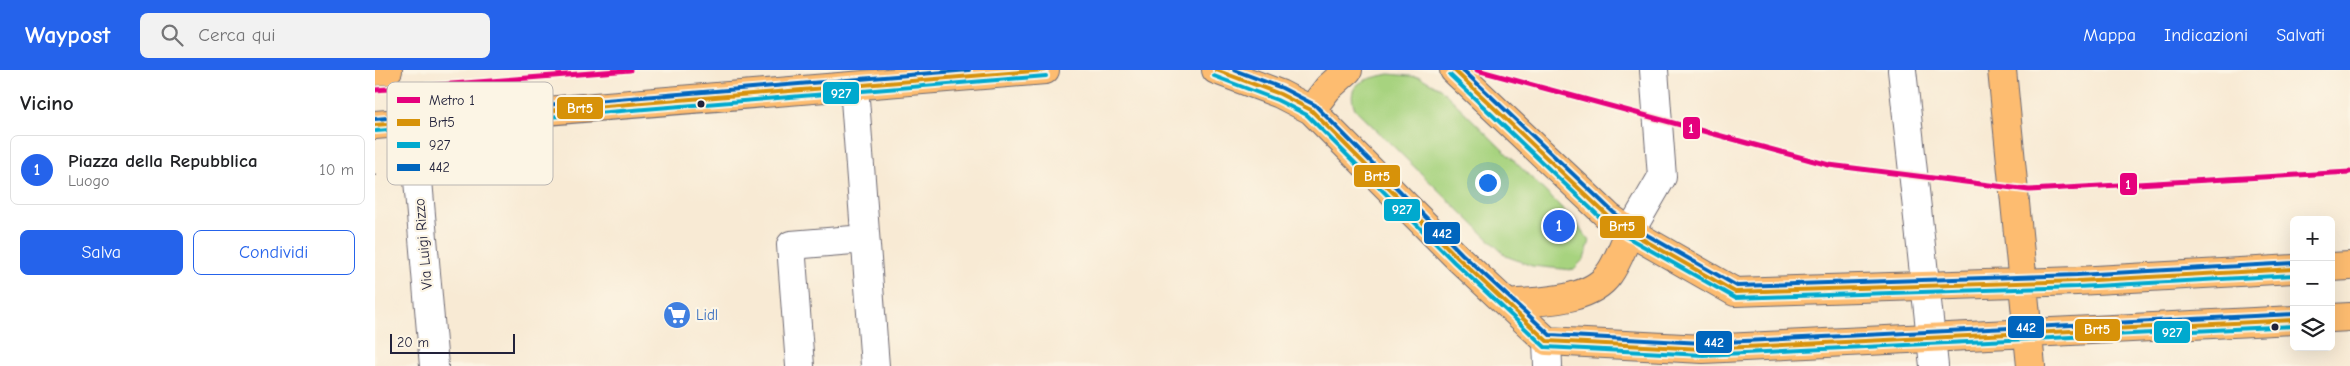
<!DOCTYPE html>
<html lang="it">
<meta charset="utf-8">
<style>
:root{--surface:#fff;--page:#f2f2f2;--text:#202124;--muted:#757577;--line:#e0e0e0;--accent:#2563eb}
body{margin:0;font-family:"Comic Neue",sans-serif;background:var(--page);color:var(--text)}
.controls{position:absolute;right:15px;bottom:15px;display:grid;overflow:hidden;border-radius:8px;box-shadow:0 5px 20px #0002}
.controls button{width:45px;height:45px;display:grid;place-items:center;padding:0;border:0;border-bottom:1px solid var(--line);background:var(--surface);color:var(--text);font:25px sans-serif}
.scale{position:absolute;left:15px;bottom:12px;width:125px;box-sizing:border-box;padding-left:5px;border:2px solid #22223b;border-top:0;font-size:14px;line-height:18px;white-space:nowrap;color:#22223b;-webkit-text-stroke:4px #fcf5e5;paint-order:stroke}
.you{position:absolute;left:1112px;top:112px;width:18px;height:18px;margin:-12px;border:4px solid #fff;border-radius:50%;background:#1a73e8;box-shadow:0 0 0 8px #1a73e833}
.badge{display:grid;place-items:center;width:32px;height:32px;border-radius:50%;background:var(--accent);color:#fff;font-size:16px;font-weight:700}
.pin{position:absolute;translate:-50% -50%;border:2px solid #fff;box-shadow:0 1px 5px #0006}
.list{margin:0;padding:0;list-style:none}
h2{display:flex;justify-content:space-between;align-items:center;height:65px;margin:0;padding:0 20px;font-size:21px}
h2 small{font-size:16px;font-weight:400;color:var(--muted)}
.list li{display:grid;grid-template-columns:32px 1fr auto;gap:15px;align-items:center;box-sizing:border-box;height:70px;margin:0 10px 10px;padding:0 10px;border:1px solid var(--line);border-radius:8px}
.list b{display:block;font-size:19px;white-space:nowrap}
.list p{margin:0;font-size:16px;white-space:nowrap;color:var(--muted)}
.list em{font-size:16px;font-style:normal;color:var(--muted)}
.actions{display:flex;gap:10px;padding:15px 20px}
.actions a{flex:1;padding:11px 0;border:1px solid var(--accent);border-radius:8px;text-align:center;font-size:18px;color:var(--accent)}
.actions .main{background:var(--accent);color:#fff}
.icon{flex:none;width:28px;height:28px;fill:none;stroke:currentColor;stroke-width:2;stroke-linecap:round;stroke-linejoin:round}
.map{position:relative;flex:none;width:1975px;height:296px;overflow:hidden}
header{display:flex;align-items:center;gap:30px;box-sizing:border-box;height:70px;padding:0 25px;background:var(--accent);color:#fff}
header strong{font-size:24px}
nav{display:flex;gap:28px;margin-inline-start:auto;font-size:18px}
.search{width:350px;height:45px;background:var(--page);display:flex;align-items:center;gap:12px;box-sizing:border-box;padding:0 18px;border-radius:8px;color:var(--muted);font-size:19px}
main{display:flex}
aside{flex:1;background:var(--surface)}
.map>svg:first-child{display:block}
.green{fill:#a7d37f;stroke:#647a5d}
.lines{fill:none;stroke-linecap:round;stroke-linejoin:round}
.minor-casing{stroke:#6d6871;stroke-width:30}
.major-casing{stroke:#6d6871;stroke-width:30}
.path{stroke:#6d6871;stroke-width:3;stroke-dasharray:4 4;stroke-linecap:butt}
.minor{stroke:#fff;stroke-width:28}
.major{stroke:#fdbc70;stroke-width:28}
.bus-1-casing{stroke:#fcf5e5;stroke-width:8}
.bus-2-casing{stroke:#fcf5e5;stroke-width:8}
.bus-3-casing{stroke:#fcf5e5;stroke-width:8}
.bus-1{stroke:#d79209;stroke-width:4}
.bus-2{stroke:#00a9ce;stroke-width:4}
.bus-3{stroke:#0065bd;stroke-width:4}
.metro-1-casing{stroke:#fcf5e5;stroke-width:9}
.metro-1{stroke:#e5007d;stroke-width:5}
.bus-dot{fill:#22223b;stroke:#fcf5e5;stroke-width:2}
.labels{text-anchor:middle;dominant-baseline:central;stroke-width:4.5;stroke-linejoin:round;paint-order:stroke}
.street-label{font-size:15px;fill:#22223b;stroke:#fcf5e5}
.shop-label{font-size:15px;fill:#366cbe;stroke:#fcf5e5;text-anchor:start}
.key{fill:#fcf5e5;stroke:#bbb6b2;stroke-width:1}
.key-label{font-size:14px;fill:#22223b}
.line-badge{stroke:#fcf5e5;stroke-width:2}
.badge-label{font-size:14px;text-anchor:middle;font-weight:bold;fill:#fff}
</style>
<header>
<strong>Waypost</strong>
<div class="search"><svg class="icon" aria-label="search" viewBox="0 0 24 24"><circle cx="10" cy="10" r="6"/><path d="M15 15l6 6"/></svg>Cerca qui</div>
<nav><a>Mappa</a><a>Indicazioni</a><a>Salvati</a></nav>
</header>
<main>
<aside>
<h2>Vicino<small></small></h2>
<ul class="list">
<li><span class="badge">1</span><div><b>Piazza della Repubblica</b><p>Luogo</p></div><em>10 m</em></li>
</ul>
<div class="actions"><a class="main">Salva</a><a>Condividi</a></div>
</aside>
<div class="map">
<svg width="1975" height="296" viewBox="0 0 1975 296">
<rect width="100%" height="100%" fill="#fcf5e5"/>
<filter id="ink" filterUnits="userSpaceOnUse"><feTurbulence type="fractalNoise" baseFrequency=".02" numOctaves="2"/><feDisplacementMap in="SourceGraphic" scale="10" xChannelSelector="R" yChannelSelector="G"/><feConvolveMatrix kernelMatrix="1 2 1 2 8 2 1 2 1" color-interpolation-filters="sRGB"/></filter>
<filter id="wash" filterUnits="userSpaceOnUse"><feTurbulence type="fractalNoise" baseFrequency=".0096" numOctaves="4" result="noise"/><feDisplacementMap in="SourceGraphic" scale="20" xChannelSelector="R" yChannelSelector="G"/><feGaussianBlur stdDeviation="1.12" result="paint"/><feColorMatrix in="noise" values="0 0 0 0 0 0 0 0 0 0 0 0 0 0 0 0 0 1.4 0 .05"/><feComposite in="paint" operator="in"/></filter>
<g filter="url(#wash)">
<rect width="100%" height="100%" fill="#f8ead4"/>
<path class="green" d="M1014,4l31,3 20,11 132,130 18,23 -6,18 -11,11 -41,-4 -26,-10 -151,-147c-11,-28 13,-30 34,-35z"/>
</g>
<g filter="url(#ink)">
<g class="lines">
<g class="minor-casing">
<path id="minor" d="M1527,0l32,296
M479,16l21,280
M38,52l21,244
M1255,162l32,-55 -8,-107
M1172,271l1,25
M425,296l-9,-121 74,-6"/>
</g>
<g class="major-casing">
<path id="major" d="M841,0l64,24 31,16 147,148 89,83 156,8 591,-29
M1079,0l155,147 21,15 105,60 342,-11 217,-12
M1627,0l29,296
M0,1l13,-1
M936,40l17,-22 20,-18
M0,55l670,-55
M1956,197l19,-1
M1133,234c31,-3 82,-2 101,-30 9,-12 14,-29 21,-42
M1956,248l19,-1"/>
</g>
<path class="path" d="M0,106h1"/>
<use href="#minor" class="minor"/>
<use href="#major" class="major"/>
<g class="bus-1-casing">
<path id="bus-1" d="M841,0l64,24 31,16 147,148 89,83 156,8 591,-29
M1079,0l155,147 21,15 105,60 342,-11 217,-12
M0,55l670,-55"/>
</g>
<g class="bus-2-casing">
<path id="bus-2" d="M1075,5l155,147 22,15 108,61 342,-11 217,-12
M839,6l63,24 30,15 147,147 91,85 158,8 591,-29
M1,61l670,-55"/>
</g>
<g class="bus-3-casing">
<path id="bus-3" d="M859,0l48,18 33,17 147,149 88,81 153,8 591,-29
M1088,0l150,142 20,15 104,59 340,-11 217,-12
M0,49l594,-49"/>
</g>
<use href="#bus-1" class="bus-1"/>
<use href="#bus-2" class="bus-2"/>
<use href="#bus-3" class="bus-3"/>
<g class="metro-1-casing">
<path id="metro-1" d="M1102,0l352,95 200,25 321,-18
M0,20l255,-20"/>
</g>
<use href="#metro-1" class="metro-1"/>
</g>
</g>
<defs>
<g id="supermarket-disc" transform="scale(1.4375)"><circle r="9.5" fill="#3f7fe0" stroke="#fcf5e5"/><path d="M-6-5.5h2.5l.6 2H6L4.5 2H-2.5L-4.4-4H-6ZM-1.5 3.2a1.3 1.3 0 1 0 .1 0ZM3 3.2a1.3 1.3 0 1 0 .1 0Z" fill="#fff"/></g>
</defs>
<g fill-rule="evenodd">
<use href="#supermarket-disc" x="302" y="245"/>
</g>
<g class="bus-dot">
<circle cx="326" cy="34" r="4.5"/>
<circle cx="1900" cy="257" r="4.5"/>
</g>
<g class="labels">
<g class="street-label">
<text transform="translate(48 174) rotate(-95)">Via Luigi Rizzo</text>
</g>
<g class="shop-label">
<text x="321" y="245">Lidl</text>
</g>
</g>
<rect x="12" y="12" width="166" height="103" rx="8" class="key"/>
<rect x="22" y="27" width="23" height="6" fill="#e5007d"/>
<rect x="22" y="49" width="23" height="7" fill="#d79209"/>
<rect x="22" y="72" width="23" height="6" fill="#00a9ce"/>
<rect x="22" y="94" width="23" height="7" fill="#0065bd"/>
<g class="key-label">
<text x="54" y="35">Metro 1</text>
<text x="54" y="57">Brt5</text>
<text x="54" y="80">927</text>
<text x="54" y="102">442</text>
</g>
<g class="line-badge">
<rect x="447" y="11" width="38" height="24" rx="5" fill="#00a9ce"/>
<rect x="181" y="26" width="48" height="24" rx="5" fill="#d79209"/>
<rect x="1307" y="46" width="19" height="24" rx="5" fill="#e5007d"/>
<rect x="978" y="94" width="48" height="24" rx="5" fill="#d79209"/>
<rect x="1744" y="102" width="19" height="24" rx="5" fill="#e5007d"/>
<rect x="1008" y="128" width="38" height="24" rx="5" fill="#00a9ce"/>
<rect x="1224" y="145" width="47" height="24" rx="5" fill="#d79209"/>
<rect x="1048" y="151" width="38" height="24" rx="5" fill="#0065bd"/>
<rect x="1632" y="245" width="38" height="24" rx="5" fill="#0065bd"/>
<rect x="1699" y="248" width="47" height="24" rx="5" fill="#d79209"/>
<rect x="1778" y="250" width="38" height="24" rx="5" fill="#00a9ce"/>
<rect x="1320" y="260" width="38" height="24" rx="5" fill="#0065bd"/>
</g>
<g class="badge-label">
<text x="466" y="28">927</text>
<text x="205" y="43">Brt5</text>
<text x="1316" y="63">1</text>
<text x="1002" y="111">Brt5</text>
<text x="1753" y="119">1</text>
<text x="1027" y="144">927</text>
<text x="1247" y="161">Brt5</text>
<text x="1067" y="168">442</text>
<text x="1651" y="262">442</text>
<text x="1722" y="264">Brt5</text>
<text x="1797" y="267">927</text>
<text x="1339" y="277">442</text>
</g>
</svg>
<div class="controls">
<button>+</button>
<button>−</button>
<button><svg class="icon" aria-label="layers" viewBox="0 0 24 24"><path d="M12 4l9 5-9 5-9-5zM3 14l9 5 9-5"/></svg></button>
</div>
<div class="scale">20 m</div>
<div class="you"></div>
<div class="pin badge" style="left:1184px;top:156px">1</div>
</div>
</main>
